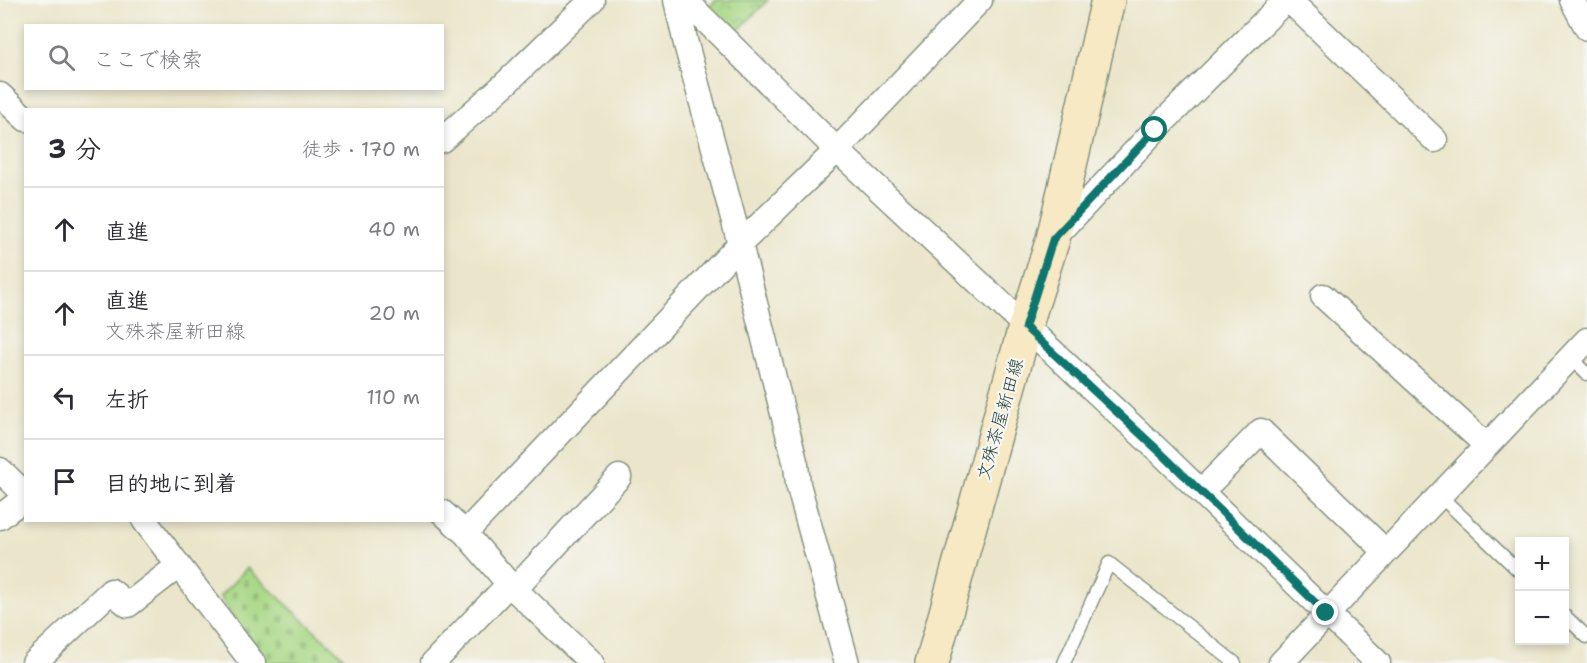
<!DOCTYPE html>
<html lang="ja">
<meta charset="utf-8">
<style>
:root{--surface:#fff;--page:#f2f2f3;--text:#2b2b33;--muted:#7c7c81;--line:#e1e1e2}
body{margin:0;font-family:"Shantell Sans","Klee One",sans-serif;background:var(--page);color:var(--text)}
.controls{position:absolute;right:18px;bottom:18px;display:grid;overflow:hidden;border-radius:0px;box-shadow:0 3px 9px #0003}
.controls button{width:54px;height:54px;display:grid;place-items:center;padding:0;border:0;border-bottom:2px solid var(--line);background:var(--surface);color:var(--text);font:30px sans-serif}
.stop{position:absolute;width:18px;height:18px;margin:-14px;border:4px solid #0f766e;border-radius:50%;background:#fff}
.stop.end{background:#0f766e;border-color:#fff;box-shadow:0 2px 6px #0008}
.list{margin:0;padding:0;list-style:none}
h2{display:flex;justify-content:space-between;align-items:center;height:78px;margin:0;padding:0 24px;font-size:26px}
h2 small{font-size:20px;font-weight:400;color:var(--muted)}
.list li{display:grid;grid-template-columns:39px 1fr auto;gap:18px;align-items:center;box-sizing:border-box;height:84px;padding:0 24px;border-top:2px solid var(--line)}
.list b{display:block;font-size:22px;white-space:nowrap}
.list p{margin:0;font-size:20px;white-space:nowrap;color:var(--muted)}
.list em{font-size:20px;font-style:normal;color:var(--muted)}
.icon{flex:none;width:33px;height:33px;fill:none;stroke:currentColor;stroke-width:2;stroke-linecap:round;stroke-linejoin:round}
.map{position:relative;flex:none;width:1587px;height:663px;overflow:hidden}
.search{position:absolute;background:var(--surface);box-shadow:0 3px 9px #0003;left:24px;top:24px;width:420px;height:66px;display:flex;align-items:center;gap:15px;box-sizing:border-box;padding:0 21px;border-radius:0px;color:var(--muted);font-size:22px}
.panel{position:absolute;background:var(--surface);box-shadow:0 3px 9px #0003;left:24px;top:108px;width:420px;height:414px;border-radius:0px}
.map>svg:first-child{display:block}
.cemetery{fill:url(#cemetery-stones);stroke:#648a5d;stroke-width:1.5}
.park{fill:url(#park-crowns);stroke:#648a5d;stroke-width:1.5}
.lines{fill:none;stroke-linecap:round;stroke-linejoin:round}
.service-casing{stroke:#859280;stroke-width:15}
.minor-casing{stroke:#859280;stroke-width:27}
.secondary-casing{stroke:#859280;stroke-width:36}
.service{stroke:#fff;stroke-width:12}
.minor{stroke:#fff;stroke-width:24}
.secondary{stroke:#f7e9c3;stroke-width:33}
.route{stroke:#0f766e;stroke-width:8}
.labels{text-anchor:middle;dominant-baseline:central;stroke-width:4.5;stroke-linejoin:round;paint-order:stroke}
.street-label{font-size:18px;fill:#1f3d34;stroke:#f6f6f2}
</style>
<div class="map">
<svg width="1587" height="663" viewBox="0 0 1587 663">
<defs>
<pattern id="cemetery-stones" width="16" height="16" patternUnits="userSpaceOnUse" patternTransform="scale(1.5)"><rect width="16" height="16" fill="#a9d886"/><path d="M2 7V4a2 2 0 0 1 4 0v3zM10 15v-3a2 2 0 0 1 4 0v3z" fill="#91ba74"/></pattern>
<pattern id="park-crowns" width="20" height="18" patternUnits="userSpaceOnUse" patternTransform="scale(1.5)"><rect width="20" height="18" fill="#a9d886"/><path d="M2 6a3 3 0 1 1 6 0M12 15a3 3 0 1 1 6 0" fill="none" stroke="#91ba74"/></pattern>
</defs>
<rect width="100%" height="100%" fill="#f6f6f2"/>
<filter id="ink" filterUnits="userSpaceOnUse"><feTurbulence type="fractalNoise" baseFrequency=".0167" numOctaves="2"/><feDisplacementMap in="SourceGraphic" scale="12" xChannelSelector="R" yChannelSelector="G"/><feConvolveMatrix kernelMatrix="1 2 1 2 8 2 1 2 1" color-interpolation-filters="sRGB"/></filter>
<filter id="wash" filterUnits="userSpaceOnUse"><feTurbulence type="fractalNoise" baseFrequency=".008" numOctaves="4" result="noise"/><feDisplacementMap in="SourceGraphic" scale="24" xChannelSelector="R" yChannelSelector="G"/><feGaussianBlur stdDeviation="1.35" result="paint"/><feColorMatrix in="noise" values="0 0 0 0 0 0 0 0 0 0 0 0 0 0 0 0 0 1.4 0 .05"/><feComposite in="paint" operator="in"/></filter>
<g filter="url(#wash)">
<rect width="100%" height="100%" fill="#ebe6cb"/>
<path class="cemetery" d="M247,568l103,95h-83l-29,-38 -18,-29z"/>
<path class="park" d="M716,0h52l-35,36 -28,-25z"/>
</g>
<g filter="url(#ink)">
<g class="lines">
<g class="service-casing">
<path id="service" d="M1570,358l17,16
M1439,495l81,77
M1564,615l23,22
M1064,663l45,-100 126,100"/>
</g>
<g class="minor-casing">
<path id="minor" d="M676,0l10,44 54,200 56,221 2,19 49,179
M679,0l17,11 141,139 323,302 218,211
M1289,0l146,140
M1572,0l15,28
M0,95l26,24
M442,140l63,-56 87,-84
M1053,239l102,-109 131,-130
M1323,296l163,149
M0,470l26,25
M1201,492l60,-61 124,120
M442,512l23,21 44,51 83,79
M0,517l26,-20
M144,520l109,143
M465,533l275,-289 97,-94 143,-150
M515,589l104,-112
M34,663l77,-72 17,14 50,-39
M433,663l76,-79
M1281,663l306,-323"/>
</g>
<g class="secondary-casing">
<path id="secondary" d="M932,663l93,-336 28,-88 55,-239"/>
</g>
<use href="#service" class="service"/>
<use href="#minor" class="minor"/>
<use href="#secondary" class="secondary"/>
</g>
</g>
<g class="lines" filter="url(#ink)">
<path class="route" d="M1155,130l-102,109 -28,88 135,125 166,161"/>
</g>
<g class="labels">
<g class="street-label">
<text transform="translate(1000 419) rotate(-74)">文殊茶屋新田線</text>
</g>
</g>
</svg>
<div class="controls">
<button>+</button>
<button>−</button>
</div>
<div class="stop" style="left:1155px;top:130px"></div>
<div class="stop end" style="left:1326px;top:613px"></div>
<div class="search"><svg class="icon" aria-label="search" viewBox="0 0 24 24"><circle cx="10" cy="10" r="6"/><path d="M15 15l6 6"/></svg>ここで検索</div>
<section class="panel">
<h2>3 分<small>徒歩 · 170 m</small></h2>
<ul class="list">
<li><svg class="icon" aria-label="ahead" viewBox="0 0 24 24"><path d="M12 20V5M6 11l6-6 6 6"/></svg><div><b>直進</b></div><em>40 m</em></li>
<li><svg class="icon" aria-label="ahead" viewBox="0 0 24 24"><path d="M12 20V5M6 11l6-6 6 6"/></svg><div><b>直進</b><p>文殊茶屋新田線</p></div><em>20 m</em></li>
<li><svg class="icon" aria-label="left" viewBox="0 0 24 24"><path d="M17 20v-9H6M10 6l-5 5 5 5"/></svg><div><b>左折</b></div><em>110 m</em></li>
<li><svg class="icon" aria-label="arrive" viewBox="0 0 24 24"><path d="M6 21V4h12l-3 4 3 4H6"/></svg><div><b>目的地に到着</b></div></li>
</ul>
</section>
</div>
